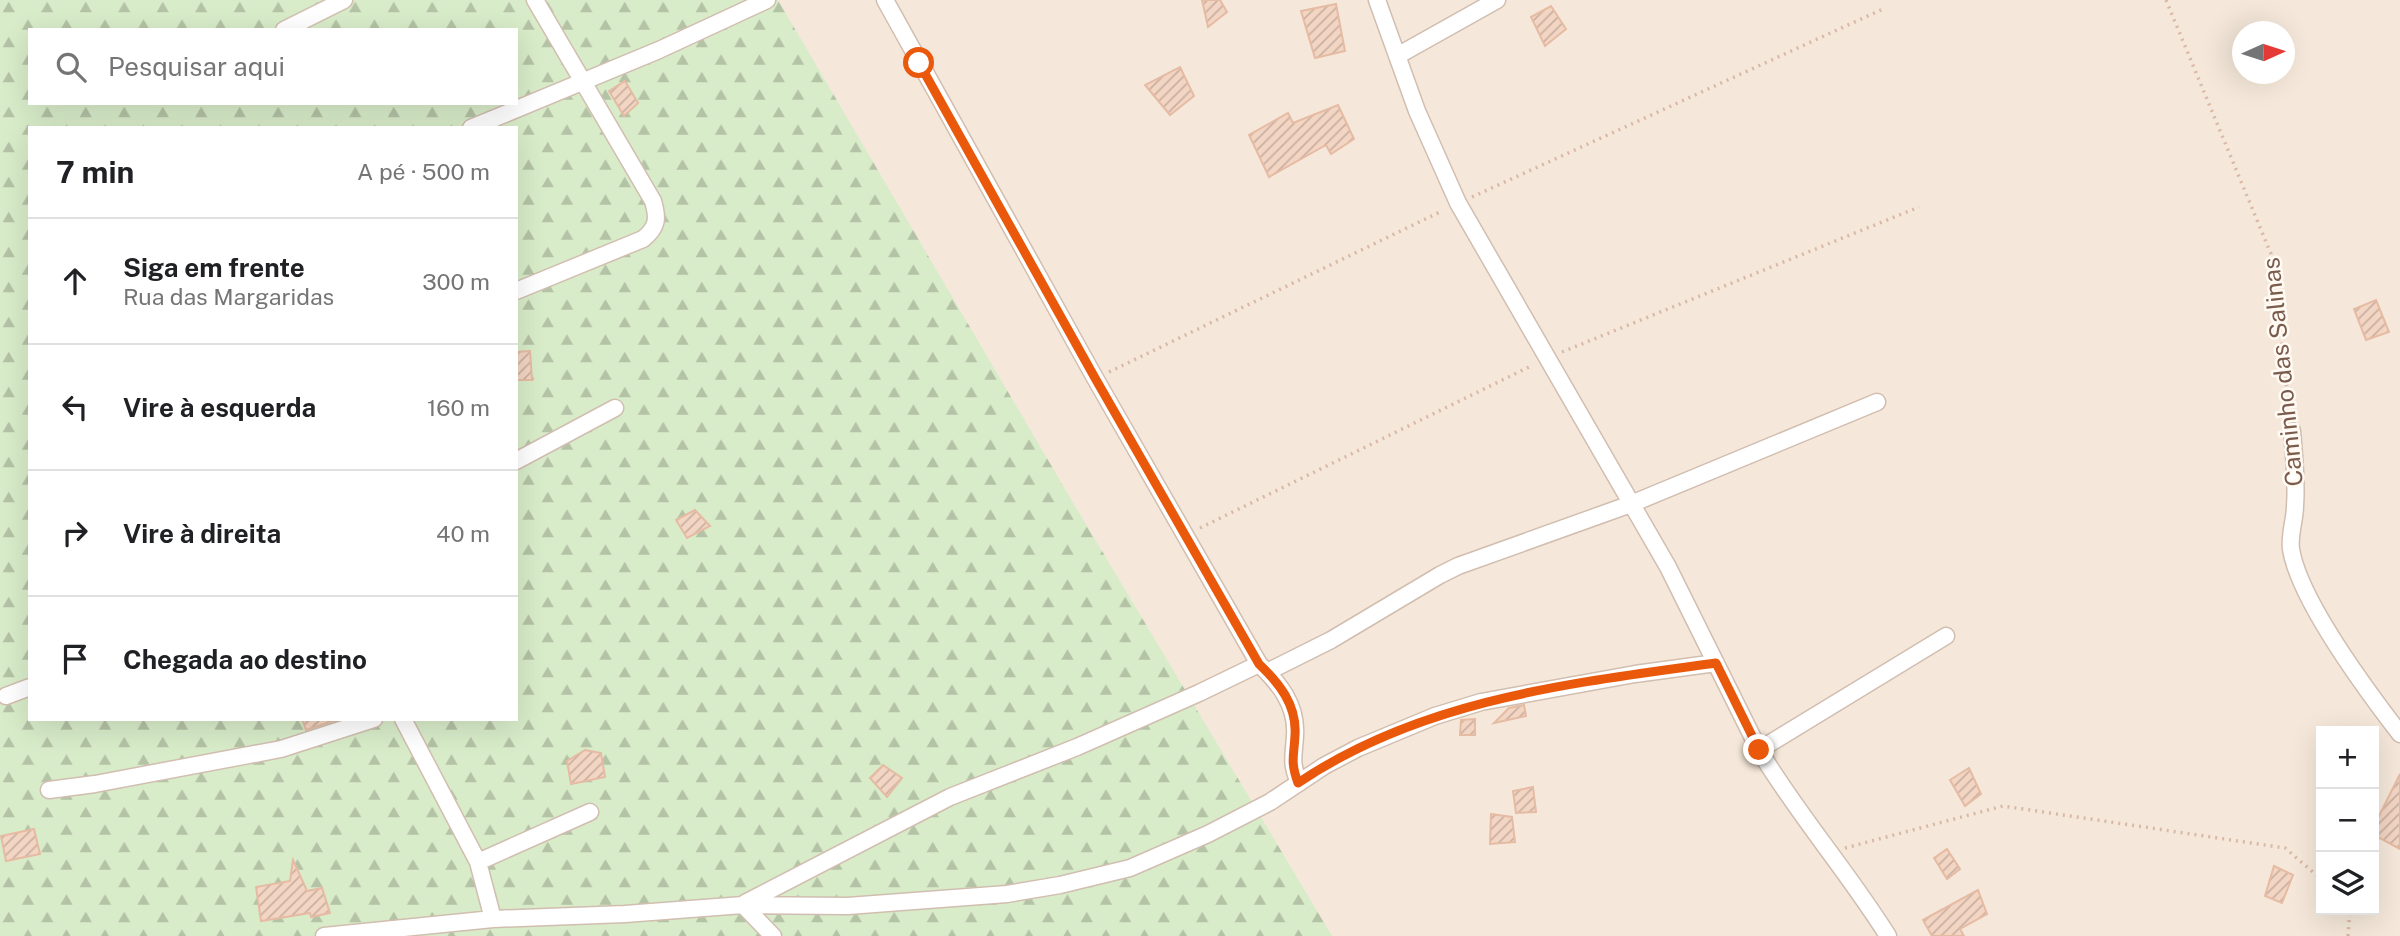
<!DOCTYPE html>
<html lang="pt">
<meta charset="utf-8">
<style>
:root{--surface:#fff;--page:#f6f6f6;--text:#202124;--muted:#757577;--line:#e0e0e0}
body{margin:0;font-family:"Public Sans",sans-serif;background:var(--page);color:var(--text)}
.controls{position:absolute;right:21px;bottom:21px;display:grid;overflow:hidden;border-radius:0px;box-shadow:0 7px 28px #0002}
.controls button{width:63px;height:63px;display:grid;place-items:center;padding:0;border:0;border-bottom:2px solid var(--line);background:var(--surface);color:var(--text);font:35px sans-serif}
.compass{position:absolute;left:2232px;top:21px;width:63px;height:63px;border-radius:50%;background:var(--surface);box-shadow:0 7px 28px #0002;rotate:87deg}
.stop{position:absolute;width:21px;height:21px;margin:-16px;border:5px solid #ea580c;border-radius:50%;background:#fff}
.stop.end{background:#ea580c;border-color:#fff;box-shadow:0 2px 7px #0008}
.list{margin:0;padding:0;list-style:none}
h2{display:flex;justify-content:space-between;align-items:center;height:91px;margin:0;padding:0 28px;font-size:30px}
h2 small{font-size:23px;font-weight:400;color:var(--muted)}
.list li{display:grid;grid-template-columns:46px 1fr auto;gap:21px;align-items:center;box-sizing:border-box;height:126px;padding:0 28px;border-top:2px solid var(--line)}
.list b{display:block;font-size:26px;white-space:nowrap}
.list p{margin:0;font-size:23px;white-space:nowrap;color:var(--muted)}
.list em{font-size:23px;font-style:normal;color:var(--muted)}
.icon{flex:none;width:38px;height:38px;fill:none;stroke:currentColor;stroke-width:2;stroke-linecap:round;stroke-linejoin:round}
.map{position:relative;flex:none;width:2400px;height:936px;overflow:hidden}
.search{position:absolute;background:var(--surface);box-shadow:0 7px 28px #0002;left:28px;top:28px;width:490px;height:77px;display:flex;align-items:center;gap:18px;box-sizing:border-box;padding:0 24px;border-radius:0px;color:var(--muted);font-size:26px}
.panel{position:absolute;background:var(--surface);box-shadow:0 7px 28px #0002;left:28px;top:126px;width:490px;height:595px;border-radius:0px}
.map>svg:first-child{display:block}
.residential{fill:#f5e8da;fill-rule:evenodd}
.forest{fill:url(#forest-firs);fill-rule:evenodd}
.building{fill:url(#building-hatch);stroke:#e6bba3;stroke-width:2}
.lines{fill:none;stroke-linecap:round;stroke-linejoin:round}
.street-casing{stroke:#d1beb0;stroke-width:19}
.path{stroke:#d9b8a5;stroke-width:3.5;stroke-dasharray:2 5;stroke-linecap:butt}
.street{stroke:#fff;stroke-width:16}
.route{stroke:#ea580c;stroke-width:9}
.labels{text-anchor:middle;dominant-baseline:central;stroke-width:5;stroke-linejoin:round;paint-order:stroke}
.street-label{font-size:24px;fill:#7a5c4d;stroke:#fffaf3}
</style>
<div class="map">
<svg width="2400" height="936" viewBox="0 0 2400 936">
<defs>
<pattern id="forest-firs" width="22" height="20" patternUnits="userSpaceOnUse" patternTransform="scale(1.75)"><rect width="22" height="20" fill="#d8ecc9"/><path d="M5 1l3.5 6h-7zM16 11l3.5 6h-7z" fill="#b4c2a5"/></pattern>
<pattern id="building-hatch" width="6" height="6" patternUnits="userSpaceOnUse" patternTransform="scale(1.75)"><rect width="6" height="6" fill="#f3d5c3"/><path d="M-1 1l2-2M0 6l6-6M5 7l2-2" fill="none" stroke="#cab0a1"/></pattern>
</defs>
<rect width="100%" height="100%" fill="#fdf6ec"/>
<path class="residential" d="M0,0h2400v936h-2400zM30,30h486v73h-486zM2242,32h42v42h-42zM30,128h486v591h-486zM2321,731h53v179h-53z"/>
<path class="forest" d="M0,0h778l287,489 267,447h-1332zM30,30h486v73h-486zM30,128h486v591h-486z"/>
<path class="building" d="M1202,0h18l7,12 -19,15z
M1336,4l9,47 -30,7 -14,-47z
M1551,6l15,23 -21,17 -14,-29z
M1180,67l14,29 -24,19 -25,-30z
M625,81l13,22 -14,13 -15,-25z
M1338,105l16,34 -23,15 -5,-9 -57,32 -20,-42 39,-22 5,10z
M2376,300l13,32 -23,8 -12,-31z
M530,351l2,29h-16v-28z
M695,510l15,16 -23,12 -11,-18z
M1524,705l2,11 -32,7 15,-15z
M302,719h37l-33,11z
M1475,719v16h-15l1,-15z
M585,750l16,3 4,24 -34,7 -4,-23z
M883,765l19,13 -15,19 -17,-19z
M1969,768l12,26 -16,12 -15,-26z
M2400,774v75l-26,-14v-9z
M1533,787l3,25 -20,1 -3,-22z
M1491,814l21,3 3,25 -25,2z
M34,829l6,25 -34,7 -5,-25z
M1947,849l13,20 -13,10 -13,-21z
M293,860l14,31 15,-3 8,25 -19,4 -1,-4 -49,8 -5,-34 34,-6z
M2274,866l19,9 -11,28 -17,-7z
M1978,890l9,24 -27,15 4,7h-32l-9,-16z"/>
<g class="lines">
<g class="street-casing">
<path id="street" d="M885,0l210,378 164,286c20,19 38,41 36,71 -1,22 -5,26 4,48
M1377,0l40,111 41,92 210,364 91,183c39,65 89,122 129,186
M284,30l60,-30
M1397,56l100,-56
M471,128l188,-78 108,-50
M516,291l127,-52c15,-12 15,-21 10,-38l-118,-201
M2292,431c2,25 5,50 3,75 0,13 -6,30 -4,43 8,51 76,142 109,185
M516,461l99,-53
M1267,672l64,-32 109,-65 18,-9 173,-62 246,-102
M6,696l24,-9
M403,719l75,143 15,57
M1759,750l187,-114
M49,790l46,-6 186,-35 93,-30
M478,862l112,-50
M745,903l205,-106 127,-50 122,-54 60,-29
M743,905l30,31
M324,936l169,-17 132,-5 118,-9 105,1 159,-12 53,-9 70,-17 78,-34 62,-32 54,-36 34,-18 77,-32 46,-14 154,-28 81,-11"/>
</g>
<path class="path" d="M2166,0l105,254 19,161
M1472,197l411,-188
M1562,352l357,-145
M1109,372l333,-161
M1200,528l333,-163
M1845,848l158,-42 282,42 36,31
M2348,936l2,-26"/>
<use href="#street" class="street"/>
</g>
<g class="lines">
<path class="route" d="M919,63l176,315 164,286c20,19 38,41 36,71 -1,22 -5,26 3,48 124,-84 274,-100 418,-120l43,87"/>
</g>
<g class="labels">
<g class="street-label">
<text transform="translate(2282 372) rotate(-96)">Caminho das Salinas</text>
</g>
</g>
</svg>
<div class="controls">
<button>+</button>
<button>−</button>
<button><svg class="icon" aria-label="layers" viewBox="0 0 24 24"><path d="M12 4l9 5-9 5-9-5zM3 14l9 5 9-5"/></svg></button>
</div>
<svg class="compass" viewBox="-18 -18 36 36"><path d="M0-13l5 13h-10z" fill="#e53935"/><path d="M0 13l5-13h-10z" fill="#757577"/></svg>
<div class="stop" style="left:919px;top:63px"></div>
<div class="stop end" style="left:1759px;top:750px"></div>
<div class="search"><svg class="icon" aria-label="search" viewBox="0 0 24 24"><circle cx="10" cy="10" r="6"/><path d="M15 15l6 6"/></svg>Pesquisar aqui</div>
<section class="panel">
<h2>7 min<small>A pé · 500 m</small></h2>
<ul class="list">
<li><svg class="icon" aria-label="ahead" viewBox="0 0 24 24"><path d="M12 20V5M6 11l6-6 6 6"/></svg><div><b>Siga em frente</b><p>Rua das Margaridas</p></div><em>300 m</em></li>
<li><svg class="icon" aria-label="left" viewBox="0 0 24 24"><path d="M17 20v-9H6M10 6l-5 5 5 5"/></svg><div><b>Vire à esquerda</b></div><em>160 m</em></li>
<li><svg class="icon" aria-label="right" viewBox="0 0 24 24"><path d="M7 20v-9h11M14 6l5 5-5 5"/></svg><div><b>Vire à direita</b></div><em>40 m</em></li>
<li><svg class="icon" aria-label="arrive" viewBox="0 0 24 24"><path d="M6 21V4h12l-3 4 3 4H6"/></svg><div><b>Chegada ao destino</b></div></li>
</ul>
</section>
</div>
